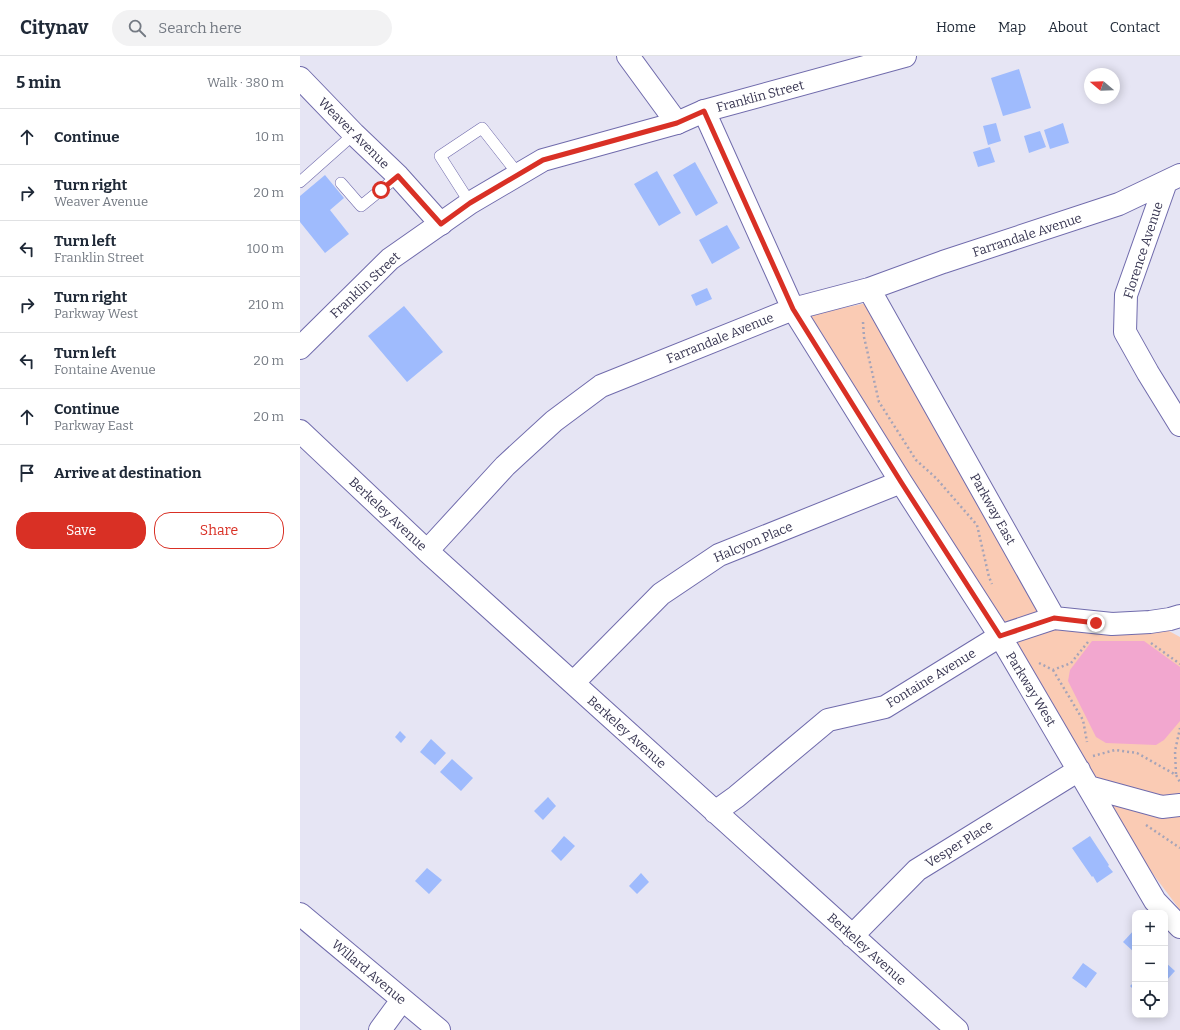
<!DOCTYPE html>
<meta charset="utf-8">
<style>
:root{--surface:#fff;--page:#f2f2f3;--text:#1f2937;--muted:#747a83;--line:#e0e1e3;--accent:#d93025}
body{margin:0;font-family:Bitter,serif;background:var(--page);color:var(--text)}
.controls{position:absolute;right:12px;bottom:12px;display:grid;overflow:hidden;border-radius:8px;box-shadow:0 2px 10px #0003}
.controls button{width:36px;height:36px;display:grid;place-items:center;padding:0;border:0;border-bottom:1px solid var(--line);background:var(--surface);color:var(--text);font:20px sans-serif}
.compass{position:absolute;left:784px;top:12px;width:36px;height:36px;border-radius:50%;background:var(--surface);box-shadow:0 2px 10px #0003;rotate:289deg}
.stop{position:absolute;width:12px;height:12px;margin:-9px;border:3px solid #d93025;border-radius:50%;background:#fff}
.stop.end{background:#d93025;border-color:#fff;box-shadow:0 1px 4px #0008}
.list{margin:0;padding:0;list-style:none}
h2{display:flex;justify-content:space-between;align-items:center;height:52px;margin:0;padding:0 16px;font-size:17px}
h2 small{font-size:13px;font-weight:400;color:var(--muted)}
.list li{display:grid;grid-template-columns:26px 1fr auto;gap:12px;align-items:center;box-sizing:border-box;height:56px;padding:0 16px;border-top:1px solid var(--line)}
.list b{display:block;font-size:15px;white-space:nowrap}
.list p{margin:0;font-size:13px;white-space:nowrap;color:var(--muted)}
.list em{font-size:13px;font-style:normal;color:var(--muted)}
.actions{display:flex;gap:8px;padding:12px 16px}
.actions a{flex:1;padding:9px 0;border:1px solid var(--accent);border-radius:16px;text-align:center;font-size:14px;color:var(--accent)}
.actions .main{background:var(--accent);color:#fff}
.icon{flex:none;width:22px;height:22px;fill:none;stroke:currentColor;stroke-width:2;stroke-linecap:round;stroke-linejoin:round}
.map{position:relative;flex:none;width:880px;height:974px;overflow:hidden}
header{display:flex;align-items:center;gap:24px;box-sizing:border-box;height:56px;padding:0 20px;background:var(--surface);border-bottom:1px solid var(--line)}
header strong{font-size:19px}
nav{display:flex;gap:22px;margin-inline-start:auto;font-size:14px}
.search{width:280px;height:36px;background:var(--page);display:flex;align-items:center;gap:10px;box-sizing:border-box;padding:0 14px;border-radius:22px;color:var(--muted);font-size:15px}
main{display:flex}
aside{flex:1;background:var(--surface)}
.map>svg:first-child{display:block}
.green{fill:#facbb4}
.water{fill:#f2a7cf}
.building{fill:#9fbbfd}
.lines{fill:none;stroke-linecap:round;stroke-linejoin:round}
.lane-casing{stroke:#706bac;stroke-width:12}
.street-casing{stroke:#706bac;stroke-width:24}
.secondary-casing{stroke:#706bac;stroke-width:24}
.path{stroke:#a6a4b8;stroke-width:2.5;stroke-dasharray:2 3;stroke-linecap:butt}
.lane{stroke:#fff;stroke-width:11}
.street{stroke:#fff;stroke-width:22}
.secondary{stroke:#fff;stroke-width:22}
.route{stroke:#d93025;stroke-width:5}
.labels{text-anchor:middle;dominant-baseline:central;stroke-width:3;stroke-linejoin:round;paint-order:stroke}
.street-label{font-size:13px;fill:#383652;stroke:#fff}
</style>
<header>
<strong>Citynav</strong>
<div class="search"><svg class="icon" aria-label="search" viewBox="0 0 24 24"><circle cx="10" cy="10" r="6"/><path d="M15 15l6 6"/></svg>Search here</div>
<nav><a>Home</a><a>Map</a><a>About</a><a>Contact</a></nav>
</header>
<main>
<aside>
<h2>5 min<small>Walk · 380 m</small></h2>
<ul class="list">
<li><svg class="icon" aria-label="ahead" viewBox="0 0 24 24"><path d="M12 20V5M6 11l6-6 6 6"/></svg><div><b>Continue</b></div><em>10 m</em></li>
<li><svg class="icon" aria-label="right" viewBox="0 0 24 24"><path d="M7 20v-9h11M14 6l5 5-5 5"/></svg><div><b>Turn right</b><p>Weaver Avenue</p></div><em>20 m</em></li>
<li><svg class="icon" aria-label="left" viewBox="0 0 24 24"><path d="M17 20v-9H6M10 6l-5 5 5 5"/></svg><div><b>Turn left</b><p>Franklin Street</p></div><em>100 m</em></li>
<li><svg class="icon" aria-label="right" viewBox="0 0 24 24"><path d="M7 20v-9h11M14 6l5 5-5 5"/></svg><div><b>Turn right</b><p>Parkway West</p></div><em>210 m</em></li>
<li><svg class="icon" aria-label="left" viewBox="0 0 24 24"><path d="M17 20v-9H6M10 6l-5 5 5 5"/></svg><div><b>Turn left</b><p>Fontaine Avenue</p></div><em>20 m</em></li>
<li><svg class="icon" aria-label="ahead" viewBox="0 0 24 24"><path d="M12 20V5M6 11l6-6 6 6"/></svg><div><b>Continue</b><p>Parkway East</p></div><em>20 m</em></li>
<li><svg class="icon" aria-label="arrive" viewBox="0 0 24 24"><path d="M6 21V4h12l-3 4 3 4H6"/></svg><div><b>Arrive at destination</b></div></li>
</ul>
<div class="actions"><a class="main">Save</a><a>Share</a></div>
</aside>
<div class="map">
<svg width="880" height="974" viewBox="0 0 880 974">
<rect width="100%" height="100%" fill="#e6e5f4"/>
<path class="green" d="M567,247l184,324 90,6 28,-2 11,6v273l-45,-60 -326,-535z"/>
<path class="water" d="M792,585h52l36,26v54l-16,19 -8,5 -50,-2 -10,-6 -28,-56 2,-11z"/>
<path class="building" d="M719,13l12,39 -28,8 -12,-38z
M696,67l5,18 -13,4 -5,-19z
M763,67l6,20 -19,6 -6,-19z
M740,75l6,16 -17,6 -5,-17z
M690,91l5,15 -17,5 -5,-15z
M395,106l23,41 -22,13 -23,-41z
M357,115l24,42 -22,13 -25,-42z
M25,119l19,23 -14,12 19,24 -24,19 -25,-31v-26z
M427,169l13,23 -28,16 -13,-24z
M407,232l5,11 -16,7 -5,-11z
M104,250l39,46 -36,30 -39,-46z
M100,675l6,6 -5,6 -6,-6z
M131,683l15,14 -11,12 -15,-13z
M152,703l21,19 -12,13 -21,-19z
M248,741l8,9 -13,14 -9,-9z
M264,780l11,10 -14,15 -10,-10z
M790,780l19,29 -1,1 5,6 -16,11 -4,-7 -1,1 -20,-29z
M127,812l15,12 -13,14 -14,-13z
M341,817l8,9 -12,12 -8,-8z
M835,873v24l-12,-11z
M865,906l10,9 -10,11z
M783,907l14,10 -11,15 -14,-10z
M835,925v10l-5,-5z"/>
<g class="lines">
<g class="lane-casing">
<path id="lane" d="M0,126l54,-48
M41,127l20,23 37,-30
M170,147l-30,-47 42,-28 36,46"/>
</g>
<g class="street-casing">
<path id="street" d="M328,0l49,67
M0,22l54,56 44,42 43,48
M404,55l89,198 108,173 99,154 155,265 25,26
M866,126l-40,113 -1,37 23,41 32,52
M569,233l185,329
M0,375l127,120 530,479
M127,495l78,-85 49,-45 47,-35 192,-77 76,-20 74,-27 176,-58 61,-29
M273,627l88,-89 58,-39 182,-73
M789,731l73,20 18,-2
M415,756l21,-15 92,-77 57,-13 115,-71 54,-18 58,6 38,-2 20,-3 10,-3
M0,858l139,116
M552,880l65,-66 162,-100
M80,974l22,-30"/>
</g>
<g class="secondary-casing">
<path id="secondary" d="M0,292l90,-89 80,-56 73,-43 134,-37 27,-12 201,-55"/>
</g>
<path class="path" d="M563,266l1,15 15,65 37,58 20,18 41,47 12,52 3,7
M851,587l29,21
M739,607l14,7 18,-7 17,-21
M753,614l30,50 4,22
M793,700l22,-6 22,3 39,22 4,7
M876,718l-1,-23 5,-23
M846,769l34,23"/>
<use href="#lane" class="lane"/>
<use href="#street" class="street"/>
<use href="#secondary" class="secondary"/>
</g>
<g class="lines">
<path class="route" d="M81,134l17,-14 43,48 29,-21 73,-43 134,-37 27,-12 89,198 108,173 99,154 54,-18 42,5"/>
</g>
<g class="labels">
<g class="street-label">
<text transform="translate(460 40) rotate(-15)">Franklin Street</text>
<text transform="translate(54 77) rotate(45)">Weaver Avenue</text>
<text transform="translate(727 179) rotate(-18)">Farrandale Avenue</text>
<text transform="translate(843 194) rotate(-72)">Florence Avenue</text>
<text transform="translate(65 229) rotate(-43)">Franklin Street</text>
<text transform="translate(420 282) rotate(-22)">Farrandale Avenue</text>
<text transform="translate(693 453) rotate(61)">Parkway East</text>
<text transform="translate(88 458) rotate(43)">Berkeley Avenue</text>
<text transform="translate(453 486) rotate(-23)">Halcyon Place</text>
<text transform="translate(631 622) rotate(-31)">Fontaine Avenue</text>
<text transform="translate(731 633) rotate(59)">Parkway West</text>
<text transform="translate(327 676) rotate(42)">Berkeley Avenue</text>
<text transform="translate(659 788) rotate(-32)">Vesper Place</text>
<text transform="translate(567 893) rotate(42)">Berkeley Avenue</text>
<text transform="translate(69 916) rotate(40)">Willard Avenue</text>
</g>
</g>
</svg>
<div class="controls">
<button>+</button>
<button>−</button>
<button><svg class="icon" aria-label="locate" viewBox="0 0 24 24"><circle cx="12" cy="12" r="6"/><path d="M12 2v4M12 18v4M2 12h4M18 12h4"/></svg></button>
</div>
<svg class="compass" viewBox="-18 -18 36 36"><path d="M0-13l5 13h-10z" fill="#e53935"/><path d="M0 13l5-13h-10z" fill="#747a83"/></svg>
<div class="stop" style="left:81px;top:134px"></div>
<div class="stop end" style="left:796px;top:567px"></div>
</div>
</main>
